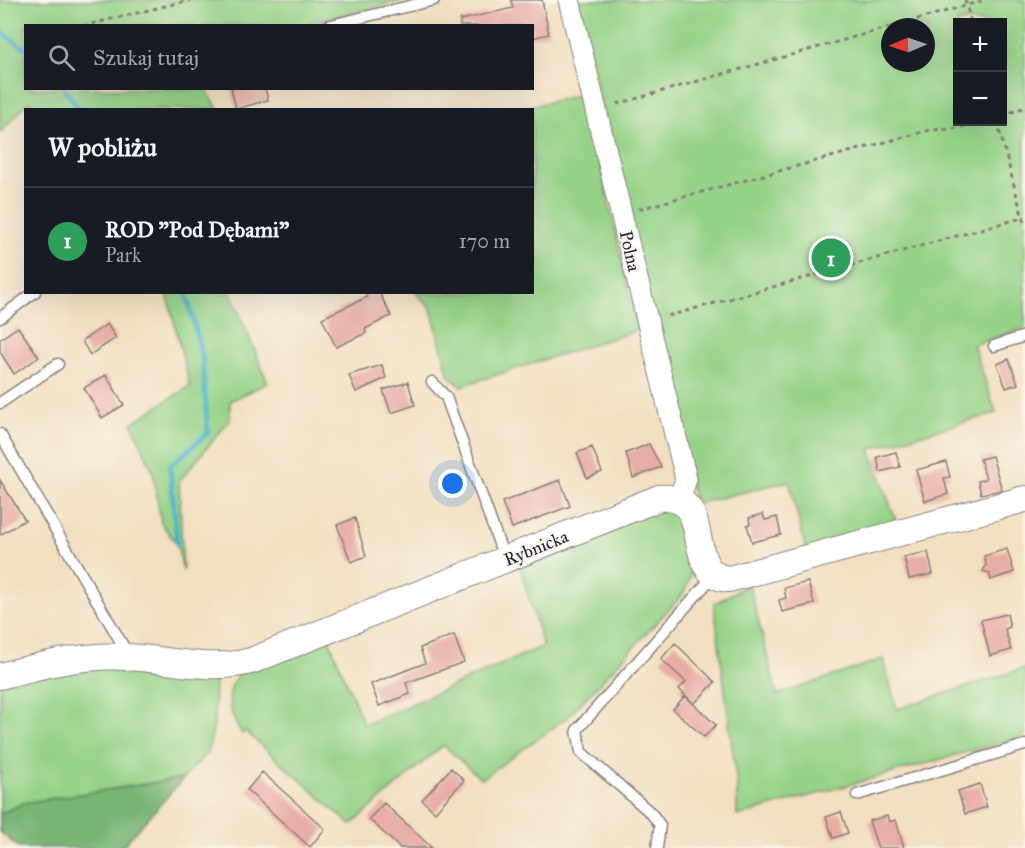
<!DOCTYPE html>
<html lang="pl">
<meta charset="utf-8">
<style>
:root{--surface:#171b24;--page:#242831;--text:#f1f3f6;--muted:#9ea1a6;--line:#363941;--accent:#d1495b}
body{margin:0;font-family:"IM FELL Great Primer",serif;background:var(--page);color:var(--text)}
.controls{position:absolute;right:18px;top:18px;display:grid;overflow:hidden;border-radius:0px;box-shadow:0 6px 24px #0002}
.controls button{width:54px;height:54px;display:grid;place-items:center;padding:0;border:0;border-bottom:2px solid var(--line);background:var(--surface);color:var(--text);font:30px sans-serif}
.compass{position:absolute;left:881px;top:18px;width:54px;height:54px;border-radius:50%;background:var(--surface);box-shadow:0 6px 24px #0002;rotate:268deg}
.you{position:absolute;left:453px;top:484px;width:21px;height:21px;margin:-15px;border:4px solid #fff;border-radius:50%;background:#1a73e8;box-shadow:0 0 0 9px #1a73e833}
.badge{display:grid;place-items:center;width:39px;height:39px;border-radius:50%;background:var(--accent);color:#fff;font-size:20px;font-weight:700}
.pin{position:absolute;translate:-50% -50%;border:3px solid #fff;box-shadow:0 2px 6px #0006}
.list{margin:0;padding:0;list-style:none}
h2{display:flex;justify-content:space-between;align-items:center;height:78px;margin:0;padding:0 24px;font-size:26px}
h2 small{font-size:20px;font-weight:400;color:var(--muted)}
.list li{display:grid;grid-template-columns:39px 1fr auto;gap:18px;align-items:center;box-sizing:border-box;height:108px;padding:0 24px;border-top:2px solid var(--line)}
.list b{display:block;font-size:22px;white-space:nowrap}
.list p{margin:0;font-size:20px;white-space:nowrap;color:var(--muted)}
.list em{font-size:20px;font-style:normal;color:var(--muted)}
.icon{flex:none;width:33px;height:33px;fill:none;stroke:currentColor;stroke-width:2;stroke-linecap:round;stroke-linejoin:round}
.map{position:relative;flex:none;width:1025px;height:848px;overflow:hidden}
.search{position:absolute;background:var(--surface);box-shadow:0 6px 24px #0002;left:24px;top:24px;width:510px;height:66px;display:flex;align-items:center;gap:15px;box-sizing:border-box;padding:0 21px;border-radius:0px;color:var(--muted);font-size:22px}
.panel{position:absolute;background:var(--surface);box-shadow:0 6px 24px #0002;left:24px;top:108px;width:510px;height:186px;border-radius:0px}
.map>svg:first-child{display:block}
.green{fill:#96d388;stroke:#5c7a62;stroke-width:1.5;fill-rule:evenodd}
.forest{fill:#78b574;stroke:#4d6c58;stroke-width:1.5}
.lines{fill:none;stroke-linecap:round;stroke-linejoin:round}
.stream{stroke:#49b1c8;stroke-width:5}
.building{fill:#e8aea6}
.service-casing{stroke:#8a807e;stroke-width:13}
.minor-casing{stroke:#8a807e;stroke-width:23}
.tertiary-casing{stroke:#8a807e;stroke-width:28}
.path{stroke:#8a807e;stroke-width:3;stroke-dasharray:4.5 4.5;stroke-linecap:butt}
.service{stroke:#fff;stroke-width:10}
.minor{stroke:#fff;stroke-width:21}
.tertiary{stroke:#fff;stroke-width:26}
.labels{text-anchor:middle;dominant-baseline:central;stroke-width:4.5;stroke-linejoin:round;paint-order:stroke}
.street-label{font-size:18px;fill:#22223b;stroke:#fbf7ec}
</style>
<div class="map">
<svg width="1025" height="848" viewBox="0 0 1025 848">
<rect width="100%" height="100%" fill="#fbf7ec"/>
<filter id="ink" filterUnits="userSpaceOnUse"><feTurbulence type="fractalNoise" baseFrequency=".0167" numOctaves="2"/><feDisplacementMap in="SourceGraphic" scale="12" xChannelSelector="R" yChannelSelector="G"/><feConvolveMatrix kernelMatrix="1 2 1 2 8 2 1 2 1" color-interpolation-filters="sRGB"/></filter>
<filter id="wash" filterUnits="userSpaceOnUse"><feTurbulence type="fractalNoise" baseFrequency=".008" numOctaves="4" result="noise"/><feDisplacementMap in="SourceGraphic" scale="24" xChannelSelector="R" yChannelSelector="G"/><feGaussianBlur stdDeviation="1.35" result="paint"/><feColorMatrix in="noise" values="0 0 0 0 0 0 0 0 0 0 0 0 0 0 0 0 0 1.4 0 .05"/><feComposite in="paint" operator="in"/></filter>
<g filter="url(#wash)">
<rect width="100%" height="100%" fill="#f2dfc0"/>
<path class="green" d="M0,0h405l-104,25 -275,1v62l180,1 12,20 -181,1 -8,-9 -29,32z
M577,0h448v328l-52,17 23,68 -126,36 27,75 -91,26 -17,-69 -94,23zM958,22h44v100h-44zM890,27h36v36h-36z
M584,94l54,236 -177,56 -12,-10 -18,-68 -15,-15 116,-1v-182l-14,-1z
M167,293h64l37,90 -38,18v19l-51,61 4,90 -6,-27 -16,-21 -8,-51 -21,-49 58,-37z
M653,506l29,5c9,33 18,50 1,83l-115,123 -87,62 -38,-34 -92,80 -106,-94 -3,3c-13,-20 -20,-43 -1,-62l87,-35 36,88 179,-79 -24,-82z
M749,584l28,111 106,-36 14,50 128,-41v68l-288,80v-31l-23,-181z
M92,664l123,11 -1,50 -6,27 -24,26 -161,25 -23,11v-130z"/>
<path class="forest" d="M184,778l-63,70h-102l-19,-16v-18l23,-11z"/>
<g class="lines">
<path class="stream" d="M0,31l26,18
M63,88l17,22
M177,544l-7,-78 38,-33 -6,-78 -16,-63"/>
</g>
<g id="blocks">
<path class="building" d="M511,0h31l7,34 -17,4v-12h-72v-6l53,-12z
M231,88h34l3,12 -32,9z
M365,292h14l12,24 -26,13 1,4 -30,14 -14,-29 45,-21z
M107,324l9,14 -26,17 -8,-14z
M18,327l21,30 -25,17 -14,-22v-13z
M1009,359l9,25 -12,4 -9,-24z
M382,365l4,13 -30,14 -7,-17z
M106,375l18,30 -22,13 -18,-30z
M408,382l7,23 -24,8 -8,-23z
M649,444l12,23 -28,11 -7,-25z
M592,447l10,25 -15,6 -10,-25z
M896,452l4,15 -20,5 -3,-15z
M992,456l10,34 -21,4 -3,-13 8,-2 -6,-20z
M946,462l4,15 -6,1 4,16 -23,7 -9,-31z
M0,480l25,40 -25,15z
M560,480l10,26 -58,22 -10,-26z
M763,514l2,6 12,-3 4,18 -29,7 -5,-17 3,-1 -1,-6z
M355,518l11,38 -15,6 -14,-37z
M1007,549l7,23 -23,8 -2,-7 -6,-2 3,-6 -2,-9z
M928,552l5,22 -24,5 -5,-22z
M808,582l6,22 -32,8 -3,-12 7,-2 -2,-10z
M1007,614l3,13 -5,2 6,21 -21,6 -9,-36z
M454,635l10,27 -58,21 4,11 -31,12 -8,-22 54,-21 -5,-15z
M675,643l40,39 -21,22 -15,-15 7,-7 -25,-23z
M685,696l31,29 -12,12 -31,-28z
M451,768l13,12 -29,32 -13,-12z
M262,772l63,57 -15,18 -63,-57z
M980,784l7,23 -22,7 -7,-23z
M384,803l48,45h-32l-31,-29z
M841,812l7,21 -15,5 -7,-21z
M887,816l2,6 7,-2 8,28h-26l-9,-27z"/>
</g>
</g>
<g filter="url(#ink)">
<use href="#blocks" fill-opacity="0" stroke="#8a807e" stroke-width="1.5"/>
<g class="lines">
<g class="service-casing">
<path id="service" d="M327,26l107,-26
M0,318l35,-26
M994,346l31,-10
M432,382l14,15 59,163
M0,403l58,-39
M0,434l129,222
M857,795l168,-50
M657,848l3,-23 -9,-12 -70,-61 -4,-22 137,-155"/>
</g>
<g class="minor-casing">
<path id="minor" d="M569,0l117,479 -7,22"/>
</g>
<g class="tertiary-casing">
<path id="tertiary" d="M0,676c42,-11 84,-22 127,-19 42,2 82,15 124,4l408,-163c59,-6 21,78 70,81l296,-80"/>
</g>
<path class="path" d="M965,0l6,22
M83,26l107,-26
M891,27l94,-27
M617,104l273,-77
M1002,116l23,-9
M997,122l28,104
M639,209l291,-79 22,-1 32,-7
M668,316l357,-99"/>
<use href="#service" class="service"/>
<use href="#minor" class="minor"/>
<use href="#tertiary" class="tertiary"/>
</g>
</g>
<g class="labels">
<g class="street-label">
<text transform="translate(630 251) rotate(77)">Polna</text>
<text transform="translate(536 548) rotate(-22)">Rybnicka</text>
</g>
</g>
</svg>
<div class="controls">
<button>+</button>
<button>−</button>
</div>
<svg class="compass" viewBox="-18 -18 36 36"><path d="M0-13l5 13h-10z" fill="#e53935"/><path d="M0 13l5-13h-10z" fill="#9ea1a6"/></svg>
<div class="you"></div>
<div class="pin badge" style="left:831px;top:258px;background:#2e9e5b">1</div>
<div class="search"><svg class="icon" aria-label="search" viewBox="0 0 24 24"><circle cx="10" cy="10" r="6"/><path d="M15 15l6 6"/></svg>Szukaj tutaj</div>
<section class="panel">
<h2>W pobliżu<small></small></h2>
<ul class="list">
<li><span class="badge" style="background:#2e9e5b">1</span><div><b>ROD &quot;Pod Dębami&quot;</b><p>Park</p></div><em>170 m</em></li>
</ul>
</section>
</div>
